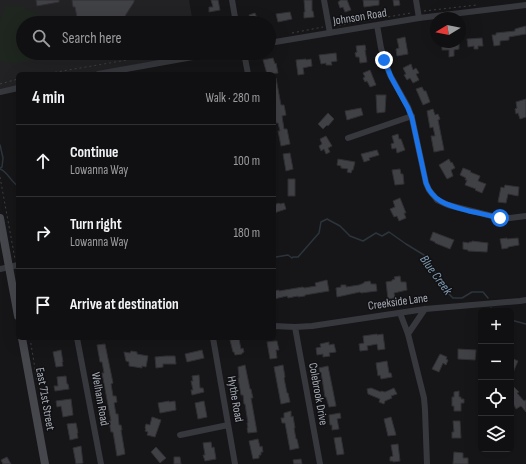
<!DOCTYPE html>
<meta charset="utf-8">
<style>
:root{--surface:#101012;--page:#1e1e20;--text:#f1f3f6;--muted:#9c9d9f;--line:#303032}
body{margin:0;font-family:"Sofia Sans Condensed",sans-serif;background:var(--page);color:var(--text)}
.controls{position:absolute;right:12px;bottom:12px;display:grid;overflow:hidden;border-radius:6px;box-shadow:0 4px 16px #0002}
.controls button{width:36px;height:36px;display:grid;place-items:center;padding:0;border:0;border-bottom:1px solid var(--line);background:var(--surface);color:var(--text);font:20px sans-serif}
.compass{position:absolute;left:430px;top:12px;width:36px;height:36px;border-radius:50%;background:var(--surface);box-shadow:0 4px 16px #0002;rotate:260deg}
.stop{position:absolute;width:12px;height:12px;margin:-9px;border:3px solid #1a73e8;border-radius:50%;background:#fff}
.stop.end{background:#1a73e8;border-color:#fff;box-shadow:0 1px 4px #0008}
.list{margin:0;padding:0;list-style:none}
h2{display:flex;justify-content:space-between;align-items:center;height:52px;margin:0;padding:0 16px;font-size:17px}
h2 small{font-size:13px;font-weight:400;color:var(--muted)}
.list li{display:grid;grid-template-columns:26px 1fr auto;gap:12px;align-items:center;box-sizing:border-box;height:72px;padding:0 16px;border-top:1px solid var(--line)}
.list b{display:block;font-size:15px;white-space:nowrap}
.list p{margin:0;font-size:13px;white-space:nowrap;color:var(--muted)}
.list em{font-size:13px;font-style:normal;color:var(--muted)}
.icon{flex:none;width:22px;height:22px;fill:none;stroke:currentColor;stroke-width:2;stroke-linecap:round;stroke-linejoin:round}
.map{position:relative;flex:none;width:526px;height:464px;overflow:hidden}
.search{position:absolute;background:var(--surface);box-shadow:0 4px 16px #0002;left:16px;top:16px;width:260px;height:44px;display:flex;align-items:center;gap:10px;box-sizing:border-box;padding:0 14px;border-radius:22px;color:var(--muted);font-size:15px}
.panel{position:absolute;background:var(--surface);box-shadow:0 4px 16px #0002;left:16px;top:72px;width:260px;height:268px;border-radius:6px}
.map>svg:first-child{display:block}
.built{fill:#222225}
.green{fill:#1e261f}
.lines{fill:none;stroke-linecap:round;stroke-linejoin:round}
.stream{stroke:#2c353c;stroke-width:1.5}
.building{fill:#404145;stroke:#303034}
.path{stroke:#3d3f44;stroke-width:1;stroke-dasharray:2 3;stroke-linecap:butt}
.street{stroke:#37383d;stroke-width:6}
.secondary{stroke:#45474d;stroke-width:8}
.route{stroke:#1a73e8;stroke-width:5}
.labels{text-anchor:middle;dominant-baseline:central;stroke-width:3;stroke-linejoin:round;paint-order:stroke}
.street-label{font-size:12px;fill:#a8adb8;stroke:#111113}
.water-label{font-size:13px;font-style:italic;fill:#7f9bb3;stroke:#111113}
</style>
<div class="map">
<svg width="526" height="464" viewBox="0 0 526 464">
<rect width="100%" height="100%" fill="#161618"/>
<path class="built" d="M0,0h189l4,23h-170v30h176l-115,21h-66v12l-18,3z"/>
<path class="green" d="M11,5l12,2 30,16h-30v30h17c-10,10 -26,12 -40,8v-39l5,-16z"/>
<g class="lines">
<path class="stream" d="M0,145l3,13 -1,9 -2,1
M0,169c7,2 11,13 18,17
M274,256l2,1 12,-2 4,3 1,-1h5l21,-24 2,-11 6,-3 13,7 10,10 13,5 13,-8 6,3 7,-4 17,12 18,11 3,9 7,5 3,9 3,7 13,13h9l10,-6h11l5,6
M491,308l3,3
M511,320l15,4"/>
</g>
<path class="building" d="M36,0h23v2l-22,4z
M72,0h62v2l-9,14 2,1 -4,5 -2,-2 -2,3h-41l-3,-16h-2z
M211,0h7l2,10 -11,2v-5h4z
M304,0h8v11h1l1,6 -10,1v-6h1z
M340,0h7l4,10 -6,2 -2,-5 -3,1 -2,-6 2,-1z
M363,0h16v5l-15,2z
M393,0h6l1,5 -6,1z
M290,12l2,7 -14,3 -2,-8z
M255,13l2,5 1,-1 2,6h-8l-3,-8z
M526,26v8l-17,3v3l-9,1v4l-6,1 -2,-11h4v-2l19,-2v-2z
M405,37l3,17 -11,2 -1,-7 3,-1 -2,-9z
M482,38l1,8h-5v3h-4v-3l-6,1 -1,-8z
M452,42h7v7l-5,1v6l-5,1v-7h-7v-6z
M365,45l1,5h-1l2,12 -7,1 -1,-6h-3l-1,-4 2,-1 -1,-6z
M336,53l1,8 -6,1 1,3h-6v-2l-5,1 -2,-9z
M273,58l2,6 1,-1 2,10 -11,1 -4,-14z
M306,59v1l5,-1 1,7 -9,2 1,6 -6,1 -2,-15z
M411,64l2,6 3,-2 3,5 -3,1 3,6 -6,3 -3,-5 -3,2 -3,-5 2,-1 -3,-6z
M370,70l6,15 -6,2 -3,-6 -2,1 -2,-4 2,-1 -2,-4z
M276,78l5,27h3l2,10 -4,1 2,13h3l3,15 -9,2 -3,-15h2l-2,-8h-2l-1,-6h-1v-38z
M422,87l2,4h2l4,11 -7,3 -7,-16z
M376,95h10l-1,17 -8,1z
M526,99v18l-6,2 -2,-6 -2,1 -1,-5 2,-1 -1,-6z
M361,108l2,7 -16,5 -2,-9z
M433,109l2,6 3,-1 2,5 -2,1 6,30 -10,2 -3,-16h4l-2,-9 -3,1 -3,-17z
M328,113l6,6 -6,7 -1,-1 -4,4 -5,-5z
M398,134l1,5h2l4,11 -8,3 -1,-5 -4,1 -1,-5 3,-1 -2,-7z
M326,136l6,10 -4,2 2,4 -4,2 -2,-5 -3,2 -2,-5 3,-2 -2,-5z
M377,150l2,5 -10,3 1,2 -6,2 -3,-8z
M290,153l3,16 -7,2 -3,-17z
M338,159l17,3 -2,8h-1l-1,3 -4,-1 1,-3 -7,-1v-2l-4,-1z
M449,159l2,4 1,-1 3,6 -4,2 2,6 -6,3 -8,-14z
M463,168l8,3 -1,1 10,4 -2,5 8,3 -4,9 -7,-3 1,-1 -11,-4 2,-5h-2l1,-2 -6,-3z
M400,169l1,5h2l1,10 -9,1 -3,-15z
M288,179h7v17h-7z
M505,185l14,2 -1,9 -10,-2 -2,9 -8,-1 3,-15 3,1z
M400,198l6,15h-2l2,5 -7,3 -2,-5 -3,1 -4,-8 5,-2 -2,-6z
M279,203l1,1 4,-1 2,6 -12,4v-8z
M433,232l21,8 -4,9 -15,-6v-1l-5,-2z
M507,238v1l11,-1 1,7 -11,2v1l-6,1 -2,-10z
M472,241l16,2 -1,9 -19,-1v-1l-5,-1v-7l6,1v-1h3z
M400,276l1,6h5l1,8 -13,3 1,5 -7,1 -2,-17 6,-1v-1l3,-1 -1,-2z
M327,280l2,11 -24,4v1l-7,1v-1l-10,2 -1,-2 -13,3v-8l5,-1v1l24,-4 1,1 12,-2 -1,-3z
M370,281l1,3h5l1,7 -16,2 -1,-1 -23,5 -1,-9 5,-1v-2h5v2l13,-2 5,-2v-1z
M377,334v1l6,-1 2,15 -7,1 -1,-6 -10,2 1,4 -8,1 -1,-7 5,-1 -1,-7z
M239,339l2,10 2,-1 1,4 -2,1v1l-7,1 -1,-3h-1l-3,-12z
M275,341h2l2,9h-3l1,8 -7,1 -3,-17z
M329,342v3l5,-1 2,8 -7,1 1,3 -7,1v-3l-6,1 -1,-7 5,-1 -1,-3z
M105,344l8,39 -2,1 2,12h3l1,6 -3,1 2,11h2l1,11h2l1,5h-1l4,24 -8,2 -4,-24h-2l-2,-11h2l-9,-48h2l-2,-11h-2l-3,-17z
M458,349l18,1 -1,10 -17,-1z
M61,350l2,12h-1l1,4 -7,1 -3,-15z
M202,350l2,8 -17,4 -2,-8z
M131,351l6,1v2l11,2 -2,11 -4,-1v2l-13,-2v-4l-3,-1 -2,-9 6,1z
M440,354l7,3 -1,2 2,1 -2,5 -3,-2 -4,9 -7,-3z
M166,356h9l1,8h-13v3l-7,1 -1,-11z
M511,358l7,3 -7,16z
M387,361l2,12h2l1,4 -11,2 -1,-4 -2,1 -2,-13z
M245,365l5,24h1l1,5 1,4h-2l6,34 -9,1 -1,-5h1l-1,-5h1l-3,-19h-1l-1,-9h-2l-3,-17h1l-1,-11z
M283,365l2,12 -1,1 3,15h1l2,9 -9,2 -7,-37z
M328,366l8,40 -7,1 -3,-10h-1l-4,-25 -1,1 -1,-5z
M199,375l1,13h3l1,4 -12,3 -1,-5h2l-2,-9h2l-1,-5z
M66,376l1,8h1l1,5 -14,2 -1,-5h4l-1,-9z
M513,386l6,6 -2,1 7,8 2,-1v12l-5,-6 -5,3 -2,-4 -3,-4v-13z
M371,388l10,4v-1l4,1 9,-4 3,6 -6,2 1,2 -7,3 -1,3 -5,-2 1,-3 -12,-5 -1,-5z
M459,391v6h2v2h3v4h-3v8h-7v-5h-2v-9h2v-5z
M71,399l2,16 -10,2 -2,-11 -4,1 -1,-6z
M169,401v1l6,-1 1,9 -16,3 -2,-10z
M204,401l3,16 -9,2 -3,-16z
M291,411v6l2,-1 2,12h-1l2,11h1l2,9 -9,2 -5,-27h-3l-1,-5h3v-5z
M340,413l1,5 -4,1 2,10 -7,1v-5h-2l-1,-10z
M152,417l9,3 -6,17 -8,-2 1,-3 -3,-1 1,-2 -1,-1 1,-4 4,1z
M391,417l5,18 -8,1 -4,-17z
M453,421h7l1,17h-9v-6h2z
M76,423l2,10h-1l1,5 -8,2 -3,-16z
M341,437l3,17 -7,1 -3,-17z
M258,439l2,8 2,-1 1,6h-2v3h-2v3l-6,1 -4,-18z
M211,442l1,6 2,-1 2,12 -11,2 -2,-6h2l-2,-12z
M398,444l2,17 -7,1v-1h-3v-4l3,-1 -2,-11z
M81,446l2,17 -7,1 -3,-16z
M156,447l10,11 -6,5 -9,-11z
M454,452l9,1v5h5v6h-15z
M7,457l4,7h-8l-2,-4z
M174,457h6l1,7h-7z
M301,459l1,5h-8l-1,-4z"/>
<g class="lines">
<path class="path" d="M424,11l53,-6
M334,26l77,-13
M292,33l31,-6
M45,74l123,-21
M0,84l18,-5
M0,177l15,82
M30,338l7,43"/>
<path class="street" d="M232,0l4,23
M324,0l6,33
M416,0l3,18
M377,25l4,23 5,16 4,11 18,32 4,11 14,65 3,7 5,6 3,4 11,5 52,13h10l16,-2
M269,43l150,-25 107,-13
M244,53l4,21
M98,74l117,-21
M0,92l18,-4
M348,138l64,-22
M0,269l18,-4
M400,313l8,21 16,64 1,12 2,54
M274,326l21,1 17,-1 113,-17 95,-8 6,-1
M295,327l25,137
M408,334l17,-25
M77,338l24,126
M213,338l22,126
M180,435l48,-10"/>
<path class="secondary" d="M0,218l18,98
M22,338l23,126"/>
</g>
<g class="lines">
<path class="route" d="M384,60l7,17 17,31 4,10 14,65c7,20 25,23 43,28 11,2 21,5 31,7"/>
</g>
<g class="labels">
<g class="street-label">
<text transform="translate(360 17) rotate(-9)">Johnson Road</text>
<text transform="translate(398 302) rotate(-8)">Creekside Lane</text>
<text transform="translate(318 394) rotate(80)">Colebrook Drive</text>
<text transform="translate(45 399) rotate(80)">East 71st Street</text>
<text transform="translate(100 399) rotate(80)">Welham Road</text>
<text transform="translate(235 399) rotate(80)">Hythe Road</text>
</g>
<g class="water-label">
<text transform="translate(436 275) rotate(54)">Blue Creek</text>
</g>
</g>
</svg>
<div class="controls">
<button>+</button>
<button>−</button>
<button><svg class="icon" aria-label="locate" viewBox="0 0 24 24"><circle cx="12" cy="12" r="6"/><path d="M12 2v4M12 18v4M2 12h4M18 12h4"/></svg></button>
<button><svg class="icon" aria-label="layers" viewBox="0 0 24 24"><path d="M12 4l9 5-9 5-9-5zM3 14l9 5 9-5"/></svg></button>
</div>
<svg class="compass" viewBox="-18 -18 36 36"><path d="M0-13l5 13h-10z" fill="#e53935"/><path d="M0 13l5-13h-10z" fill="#9c9d9f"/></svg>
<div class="stop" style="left:500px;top:218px"></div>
<div class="stop end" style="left:384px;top:60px"></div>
<div class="search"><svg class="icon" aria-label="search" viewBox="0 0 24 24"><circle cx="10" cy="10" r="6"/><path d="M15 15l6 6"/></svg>Search here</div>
<section class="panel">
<h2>4 min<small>Walk · 280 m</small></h2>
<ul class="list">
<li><svg class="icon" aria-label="ahead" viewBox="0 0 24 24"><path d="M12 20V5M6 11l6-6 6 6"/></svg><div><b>Continue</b><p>Lowanna Way</p></div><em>100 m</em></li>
<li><svg class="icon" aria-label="right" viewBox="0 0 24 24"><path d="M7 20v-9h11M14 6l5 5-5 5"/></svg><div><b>Turn right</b><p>Lowanna Way</p></div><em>180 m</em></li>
<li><svg class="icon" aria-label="arrive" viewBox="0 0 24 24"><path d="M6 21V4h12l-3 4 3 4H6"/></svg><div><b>Arrive at destination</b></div></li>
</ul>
</section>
</div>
